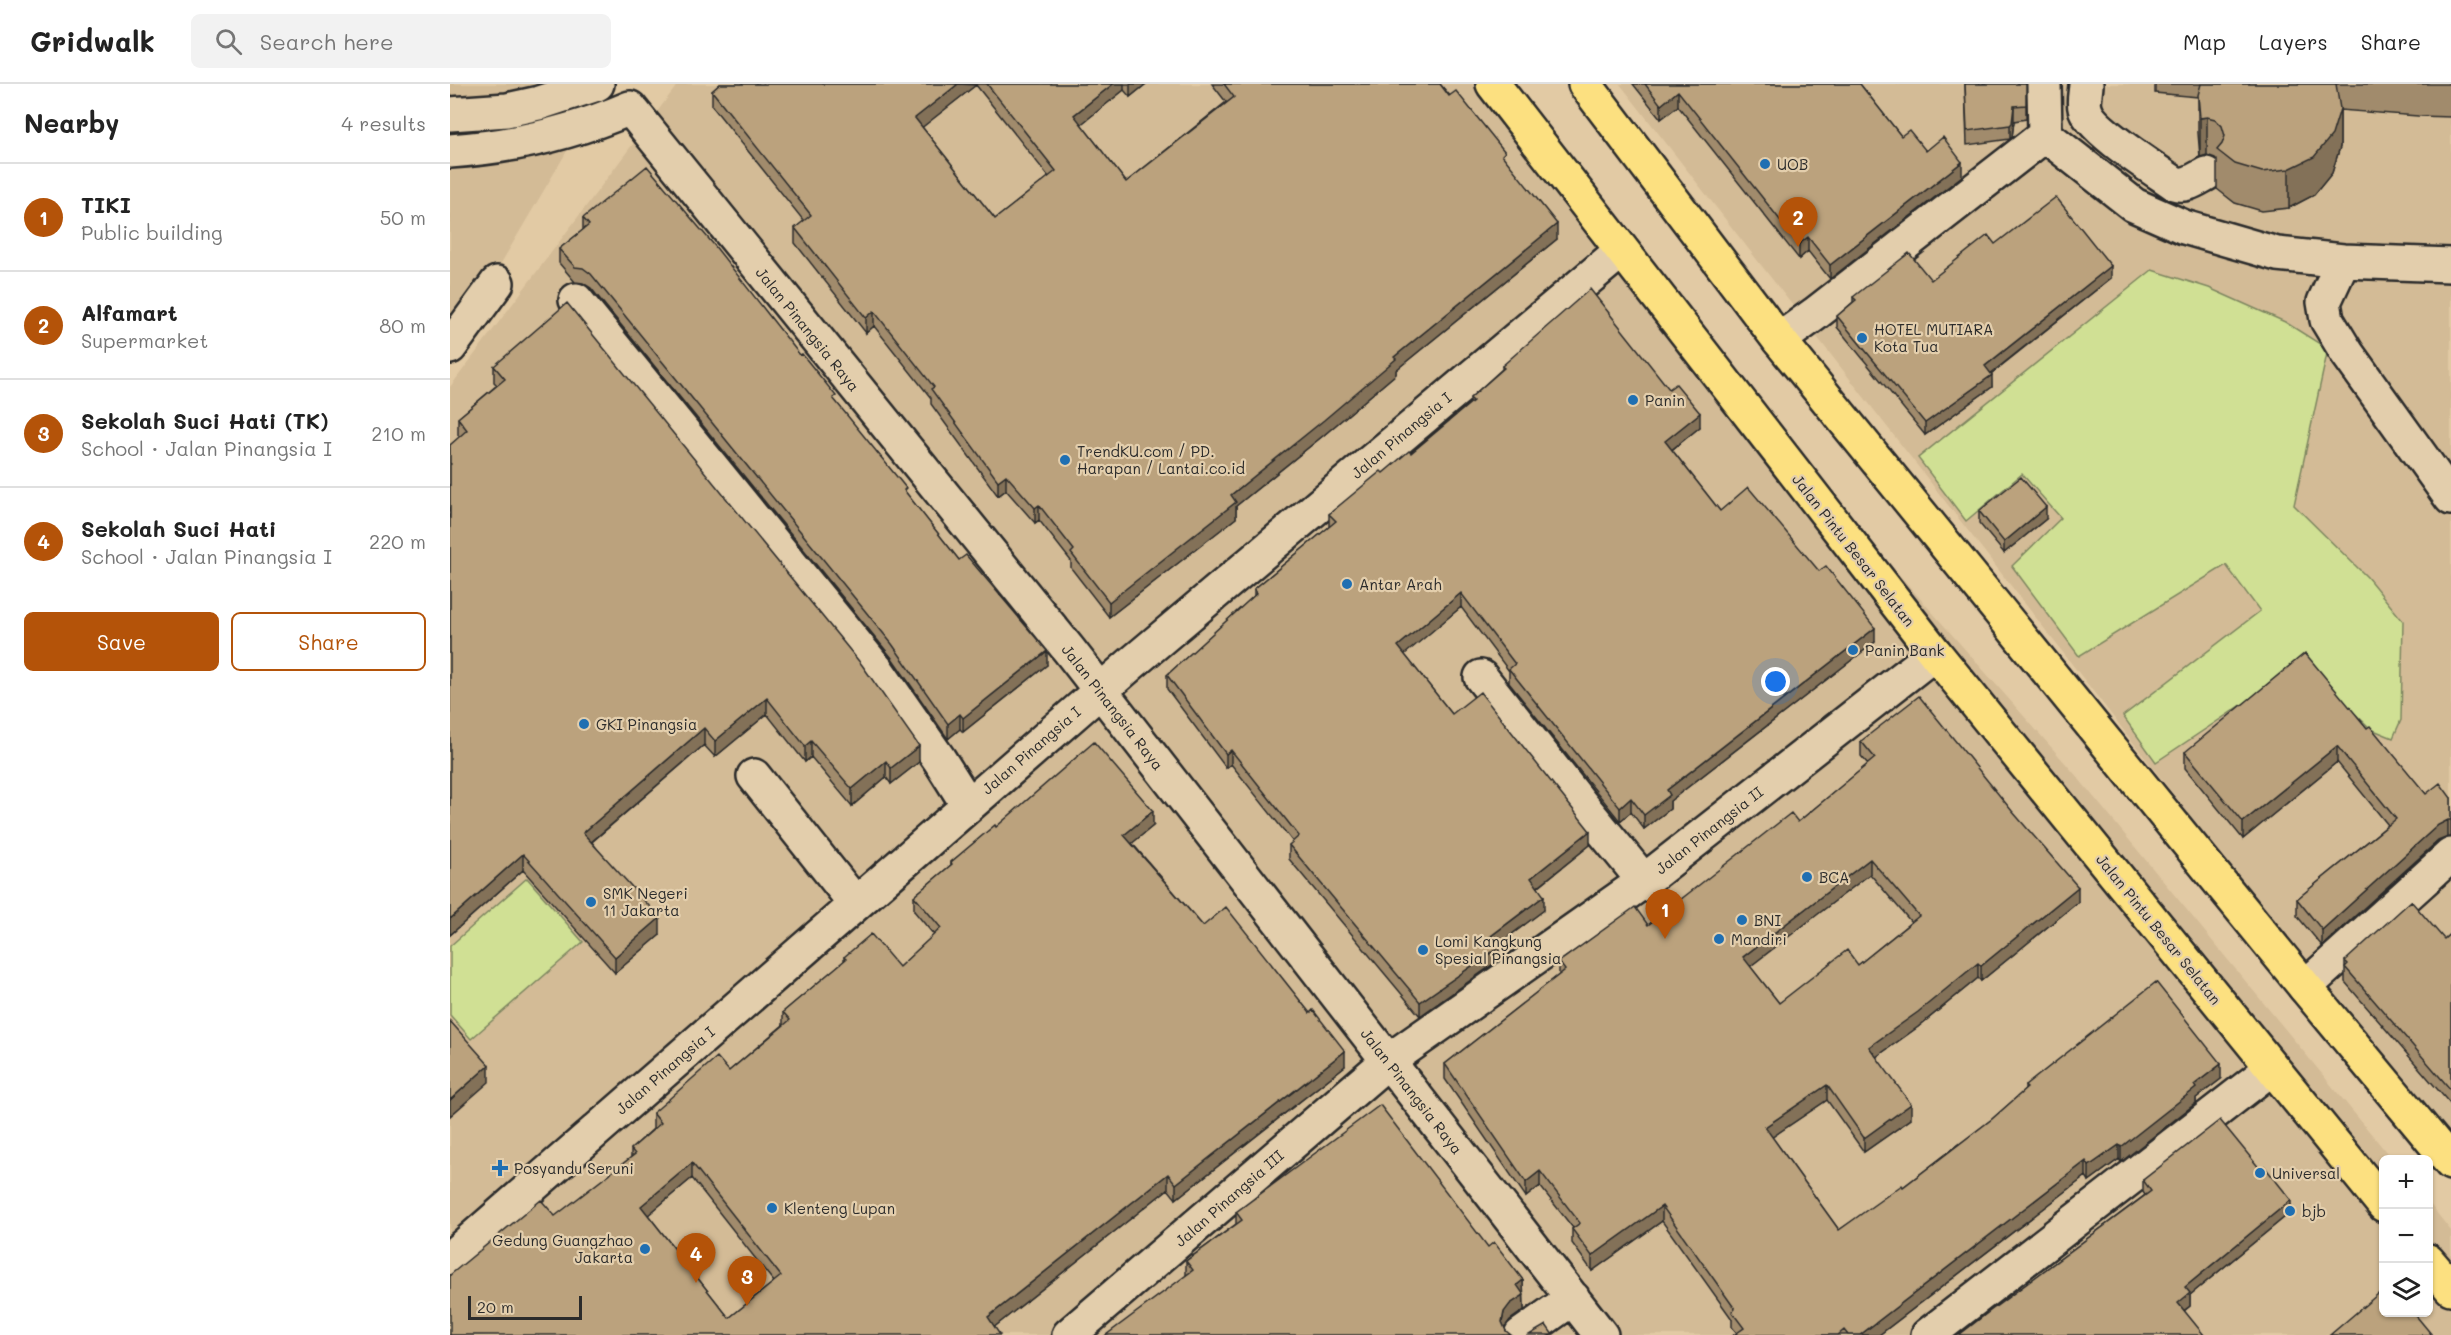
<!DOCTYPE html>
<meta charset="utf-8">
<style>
:root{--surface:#fff;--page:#f2f2f2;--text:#222;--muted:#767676;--line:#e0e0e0;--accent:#b45309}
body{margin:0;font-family:Mali,sans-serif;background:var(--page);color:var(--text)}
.controls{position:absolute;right:18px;bottom:18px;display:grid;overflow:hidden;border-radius:9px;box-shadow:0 2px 4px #0004}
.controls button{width:54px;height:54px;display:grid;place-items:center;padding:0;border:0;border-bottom:2px solid var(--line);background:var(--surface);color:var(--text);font:30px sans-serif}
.scale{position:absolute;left:18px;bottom:15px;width:114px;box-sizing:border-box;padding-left:6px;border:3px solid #2b2b2b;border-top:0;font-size:16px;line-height:21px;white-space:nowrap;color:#2b2b2b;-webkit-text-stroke:4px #e3ceac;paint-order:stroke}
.you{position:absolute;left:1326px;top:598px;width:21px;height:21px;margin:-15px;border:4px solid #fff;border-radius:50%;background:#1a73e8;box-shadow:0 0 0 9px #1a73e833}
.badge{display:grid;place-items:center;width:39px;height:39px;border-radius:50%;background:var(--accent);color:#fff;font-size:20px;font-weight:700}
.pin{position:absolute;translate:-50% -50px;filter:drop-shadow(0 2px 3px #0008)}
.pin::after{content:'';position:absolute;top:32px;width:21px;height:18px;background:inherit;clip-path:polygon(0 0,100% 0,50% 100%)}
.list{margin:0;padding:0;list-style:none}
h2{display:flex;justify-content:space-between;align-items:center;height:78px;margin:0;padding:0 24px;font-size:26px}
h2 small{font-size:20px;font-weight:400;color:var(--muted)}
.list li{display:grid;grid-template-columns:39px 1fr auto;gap:18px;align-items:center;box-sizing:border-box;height:108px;padding:0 24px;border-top:2px solid var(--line)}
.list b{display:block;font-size:22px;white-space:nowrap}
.list p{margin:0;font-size:20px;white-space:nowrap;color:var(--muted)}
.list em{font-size:20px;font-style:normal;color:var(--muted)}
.actions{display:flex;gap:12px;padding:18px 24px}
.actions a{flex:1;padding:14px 0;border:2px solid var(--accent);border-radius:9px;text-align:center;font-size:21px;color:var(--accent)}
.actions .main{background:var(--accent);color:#fff}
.icon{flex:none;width:33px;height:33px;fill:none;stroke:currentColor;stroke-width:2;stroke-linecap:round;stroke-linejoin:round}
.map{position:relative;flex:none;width:2001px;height:1251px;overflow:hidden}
header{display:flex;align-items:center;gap:36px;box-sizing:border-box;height:84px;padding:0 30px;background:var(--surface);border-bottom:2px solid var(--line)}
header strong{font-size:28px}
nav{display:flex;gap:33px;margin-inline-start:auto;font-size:21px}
.search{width:420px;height:54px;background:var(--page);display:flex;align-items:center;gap:15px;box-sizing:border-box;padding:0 21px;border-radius:9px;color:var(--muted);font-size:22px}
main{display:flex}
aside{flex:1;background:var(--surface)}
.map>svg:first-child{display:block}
.built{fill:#d3bb96}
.green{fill:#d0e094;stroke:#7e8660;stroke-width:1.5}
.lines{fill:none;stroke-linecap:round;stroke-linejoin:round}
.minor-casing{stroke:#2b2b2b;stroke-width:38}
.major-casing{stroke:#2b2b2b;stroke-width:38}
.minor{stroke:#e3ceac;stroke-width:33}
.major{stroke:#fce080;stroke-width:33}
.wall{fill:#a18b6c;stroke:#2b2b2b;stroke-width:1.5;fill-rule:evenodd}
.shaded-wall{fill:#837158;stroke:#2b2b2b;stroke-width:1.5}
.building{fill:#bba27d;stroke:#2b2b2b;stroke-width:1.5;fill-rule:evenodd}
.poi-dot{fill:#1f6fb2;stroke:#e3ceac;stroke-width:2}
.labels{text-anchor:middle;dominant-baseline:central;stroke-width:4.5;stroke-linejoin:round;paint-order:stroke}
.poi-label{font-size:15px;fill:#2b2b2b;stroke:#e3ceac;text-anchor:start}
.street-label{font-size:15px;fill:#2b2b2b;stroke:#e3ceac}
</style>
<header>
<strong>Gridwalk</strong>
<div class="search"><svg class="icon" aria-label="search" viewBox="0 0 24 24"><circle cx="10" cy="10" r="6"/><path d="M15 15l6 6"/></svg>Search here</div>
<nav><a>Map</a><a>Layers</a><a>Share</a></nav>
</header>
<main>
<aside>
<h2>Nearby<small>4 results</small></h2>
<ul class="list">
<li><span class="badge">1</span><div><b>TIKI</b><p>Public building</p></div><em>50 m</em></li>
<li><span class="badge">2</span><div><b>Alfamart</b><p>Supermarket</p></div><em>80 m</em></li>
<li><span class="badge">3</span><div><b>Sekolah Suci Hati (TK)</b><p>School · Jalan Pinangsia I</p></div><em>210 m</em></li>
<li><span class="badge">4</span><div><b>Sekolah Suci Hati</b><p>School · Jalan Pinangsia I</p></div><em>220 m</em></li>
</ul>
<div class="actions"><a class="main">Save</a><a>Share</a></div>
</aside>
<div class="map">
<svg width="2001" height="1251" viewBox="0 0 2001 1251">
<rect width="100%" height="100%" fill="#e2caa4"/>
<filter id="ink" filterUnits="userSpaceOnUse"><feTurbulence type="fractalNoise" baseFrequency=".0167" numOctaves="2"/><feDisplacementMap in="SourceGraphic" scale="12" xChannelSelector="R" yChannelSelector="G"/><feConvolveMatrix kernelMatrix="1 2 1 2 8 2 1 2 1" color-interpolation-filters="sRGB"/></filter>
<g filter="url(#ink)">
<path class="built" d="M0,0h162l-25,33 -137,233z
M228,0h800l78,102 518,587 318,386 -8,1v152h44l1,-109 22,28v104h-2001v-948z
M1170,0h831v1054l-143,-171z"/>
<path class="green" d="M1702,186l57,18 76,34 43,27 -34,156 73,72 36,44 -2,99 -8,18 -22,-9 -25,-24 -37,-45 -153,102 -33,-46 137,-105 -34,-46 -147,91 -67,-90 49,-48 -39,-44 -56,47 -48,-63z
M77,794l56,64 -112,97 -21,-24v-69z"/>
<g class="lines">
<g class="minor-casing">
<path id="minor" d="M1594,0l1,51
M1636,0c0,7 -3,17 -1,24 4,20 69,61 89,75 12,4 21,-3 32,-9
M180,24l439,542 532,685
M0,30l57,-4 32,-7 58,-19
M1595,51l89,70 50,22 93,27 66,7 108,4
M0,67c62,-4 122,-18 180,-43
M1893,177l-19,41 3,18 20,33 104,145
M126,216l301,370 62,89 29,46
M1329,256l36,-26 230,-179
M0,263l47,-64
M1031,593l100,127 63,77
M304,692l101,127
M1855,903l146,-132
M0,1174l681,-594 490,-413
M619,1251l319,-274 256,-180 291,-228
M1071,1251l52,-37
M1478,1251l344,-267"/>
</g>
<g class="major-casing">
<path id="major" d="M1043,0l442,569 449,552
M1135,0l194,256 526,647 146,176
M1978,1177l23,27"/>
</g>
<use href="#minor" class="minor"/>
<use href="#major" class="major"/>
</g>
<path class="wall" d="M270,0h426l-16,13 -6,-7 -43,34 45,58 100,-80 -14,-18h228l65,76 52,79 -161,131v4l-72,61 -88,71v12l-127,99 -38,-49v-7l-32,-41 -4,3 -29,-33 -8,6 -67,-92v-6l-57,-72 -8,7 -71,-90v-15l9,-7 -92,-115v-15zM526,1l73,92 -54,42 -73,-92z
M1183,0h227l41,52 25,15 36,25 -132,103 -22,-28 -9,8 -121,-153 -17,13z
M1515,0h61v35l-12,2 -2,16 -2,2 -43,6z
M1705,0h296v33l-33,-1 -78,-6v37l-8,26 -18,22 -25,13 -27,3 -27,-8 -18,-14v-29l-2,-2 -8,-3 -7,2 -2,-24v-36l-43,-4z
M133,134l253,184 70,91 53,67 88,105 -84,67 -3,-3 -12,10 -56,-81 -301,-370 -8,-5 -8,-1 -16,-19v-14l24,-19z
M1545,160l116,34 -120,96 1,13 -67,48 -88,-108v-11l16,-14v-5l78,-17z
M44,282l425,396 -28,22 -5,-7 -34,29 -41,-49 -6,5 -38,-48 -52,43 -11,-12 -112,97 68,93 -45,38 -92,-103 -73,65v-490l10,-8 -2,-2v-17l39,-33 -3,-3z
M1052,282l167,23 31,38 -28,23 48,61 155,131 -205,159v8l-26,20 -13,-17 -11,9 -111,-138v-12l-48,-64 -57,47 48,60 138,131 -52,42 6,23 -47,35 2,15 -79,56 -131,-157v-14l4,-3 -62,-78 -5,4 -59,-79v-14l87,-79v-7l75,-62v-13l54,-41 28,-20 59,-49v-6l32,-29z
M1529,427l67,8 -42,34 -25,-30z
M1917,644l59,66 25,4v39h-3l-10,4 -116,105 -25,-30v-17l91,-74 -51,-63 -94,77 -58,-71v-16z
M1411,657l217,161 -97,79 -3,-3 -60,49 -42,30 35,62 -47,33 -37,-52 -55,37 67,93 64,-43 89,-68 33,-29v-4l196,-7 -25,19v5l-75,59 -2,-3 -30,22 -3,-5 -207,159h-145l3,-2 -5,-6v-8l-70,-98 -70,50 -20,-28v-14l1,-1 -33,-42 -14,11 -81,-118v-15l114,-89v-13l89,-37 150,-103 70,-58 -7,-8zM1420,790l41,48 -53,43 -79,38 -29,-37z
M703,742l-21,17 71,83 142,140 -169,133 -8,-10 -174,138 -544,8 181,-177v-9l22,-20v-16l76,-42 54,-46v-13l61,-51v-4l55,10 35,-32 -20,-24v-15l37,-31v-3l45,-35zM242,1094l82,104 -45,36 -81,-103z
M2001,849v172l-106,-123v-21l99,-22z
M1693,1096l148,32 -101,83v11l-6,5 -225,24 186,-140 -2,-3z
M786,1128l252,35 35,33 1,30 -14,10 -6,7 2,4 -320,-56v-14l50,-37z"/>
<path class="shaded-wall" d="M508,0l18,1 -61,48v-15z
M663,0h11v6l-50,40v-15z
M680,0h16l-16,13z
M1228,7v15l-17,13v-14z
M1564,22v15l-2,16 -2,2v-14z
M1890,25v38l-8,26 -18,22 -25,13v-39z
M1757,33v38l-7,2v-39z
M1512,78v14l-132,103v-14z
M1107,140v15l-161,131v4l-72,61 -88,71v12l-127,99v-15l122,-107 163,-138z
M1358,153v14l-9,8v-15z
M1661,182v12l-126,100v-12z
M424,227v15l-8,7v-15z
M1542,291v12l-67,48v-12z
M1250,329v14l-35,28v-14z
M556,391v15l-8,6v-15z
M589,421v15l-4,3v-15z
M1596,423v12l-42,34v-11z
M1011,509v14l-63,53v-14z
M1425,544v14l-205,159v8l-26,20v-14l23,-25z
M597,567v14l-84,67v-14z
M317,614v16l-52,43v-16z
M510,630v15l-12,10v-15z
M254,644v17l-121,104v-16z
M361,657v16l-6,5v-16z
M469,662v16l-28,22v-16z
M1887,662v16l-94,77v-17z
M781,666v14l-5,4v-14z
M436,677v16l-34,29v-17z
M1181,714v14l-11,9v-13z
M703,727v15l-29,24v-15z
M1998,736v17l-10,4 -116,105v-16l116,-105z
M1140,747v14l-59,47v-14z
M73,770v16l-73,65v-16z
M1420,775v15l-127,98v-15z
M1628,803v15l-97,79v-15z
M1094,812v14l-53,40v-14z
M210,834v17l-45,38v-16z
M1049,863v13l-79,56v-14z
M1528,879v15l-60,49 -49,35v-15z
M895,967v15l-169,133v-15z
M1771,980v15l-25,19v5l-75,59v-15l73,-62z
M39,981v17l-39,34v-16z
M1377,1001v15l-62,42v-15z
M1461,1020v15l-47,33v-14z
M1669,1061v14l-30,22v-15z
M1636,1077v15l-207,159h-19z
M242,1079v15l-51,43v-15z
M1090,1087v15l-14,11v-15z
M718,1090v15l-180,143v-15z
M1841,1116v12l-101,83v11l-12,9v-12l7,-16z
M1212,1122v15l-70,50v-15z
M1073,1196l1,30 -14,10 -6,8 -2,-6 2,-10 13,-27z"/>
<path class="building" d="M270,0h238l-43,34 80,101 61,-48 -69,-87h126l-39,31 52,67 108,-85 -10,-13h216l9,12 7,-5 49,61 -3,3 55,69 -163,133 2,2 -72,61 -93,75 5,7 -127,100 -38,-49 3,-3 -35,-45 -4,3 -29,-33 -8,6 -67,-92 3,-2 -60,-76 -8,7 -71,-90 16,-13 -99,-124z
M1195,0h215l41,52 8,-6 17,21 17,-14 19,25 -132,103 -22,-28 -9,7 -121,-153 -17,14z
M1515,0h61v21l-12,1 -2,17 -2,2 -43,6z
M1751,0h135l4,25 -8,26 -18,22 -25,12 -27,3 -27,-8 -18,-14 5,-6 3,-8 -3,-10 -7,-7 -8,-2 -7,1 -2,-23z
M197,82l67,79 86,110 2,-1 34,42 -3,2 73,90 -2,2 55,70 7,-5 81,96 -84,67 -3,-4 -12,10 -56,-80 -301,-370 -8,-6 -8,-1 -16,-18 30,-24 -6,-7z
M1606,113l55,69 -126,100 7,9 -67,48 -88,-107 19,-16 -3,-3 56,-44 22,27 57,-45 7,9z
M1140,205l79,100 7,-5 24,29 -35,28 55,70 28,-24 71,84 7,-5 49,62 -208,162 3,5 -26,20 -13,-17 -11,10 -111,-139 6,-5 -54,-71 -63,53 54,68 28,-22 110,139 -59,47 13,18 -53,40 8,11 -79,55 -131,-157 10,-9 -68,-86 -5,4 -59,-79 90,-82 -3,-4 82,-68 -7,-7 52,-43 2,2 26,-22 2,2 62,-52 -3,-3 34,-30 -2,-2z
M117,219l295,362 57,81 -28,22 -5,-7 -34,28 -41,-48 -6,5 -38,-48 -52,43 -11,-13 -121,105 77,85 -45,39 -92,-103 -73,65v-454l1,-1 -1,-1v-18l17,-15 -9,-12 47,-39 -11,-13z
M1571,393l25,30 -42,35 -25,-31z
M1855,569l62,75 3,-2 56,68 14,-11 11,15v22h-3l-10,5 -116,105 -25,-31 99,-80 -59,-73 -94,76 -58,-70z
M1469,612l93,115 66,76 -97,79 -3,-3 -60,49 -49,35 42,57 -47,34 -37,-53 -62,42 74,103 63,-45 1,2 89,-68 35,-31 -2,-2 131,-104 65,82 -27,21 2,3 -75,59 -2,-2 -30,21 -3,-5 -226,174h-12l-4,-5 -6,5h-104l10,-7 -12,-16 3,-3 -73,-103 -70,50 -20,-27 8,-6 -40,-52 -14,11 -81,-118 120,-94 -6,-8 76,-55 13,18 143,-112 7,9 77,-64 -14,-17zM1420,775l49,57 -61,49 -11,-15 -68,53 -36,-46z
M644,658l59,69 -29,24 79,91 23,-19 84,106 3,-3 32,41 -169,133 -8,-10 -180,143 12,18h-550v-60l91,-75 14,16 80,-62 -4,-5 30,-26 -8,-10 64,-56 12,14 61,-51 -7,-8 63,-53 -2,-2 27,-23 28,33 42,-39 -27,-32 38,-32 -1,-2 44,-37 1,2zM242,1079l89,113 -52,42 -88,-112z
M1961,817l33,38 7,-6v157l-106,-123 3,-3 -3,-3z
M0,937l39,44 -39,35z
M930,1021l108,142 6,-5 29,38 -6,5 7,10 -14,9 -6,8 -2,10 4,9 5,4h-405l87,-65 -7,-9 56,-41 -6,-8z
M1770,1036l40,49 4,-3 27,34 -106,87 5,6 -12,10 26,32h-245l31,-24 161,-120 -8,-11z
M1934,1205v23h29l19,23h-102z
M1096,1241l7,10h-24z"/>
</g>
<g class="poi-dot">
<circle cx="1315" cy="80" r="6"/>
<circle cx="1412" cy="254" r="6"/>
<circle cx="1183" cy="316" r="6"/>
<circle cx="615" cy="376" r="6"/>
<circle cx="897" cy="500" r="6"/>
<circle cx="1403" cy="566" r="6"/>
<circle cx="134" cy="640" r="6"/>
<circle cx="1357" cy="793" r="6"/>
<circle cx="141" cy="818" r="6"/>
<circle cx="1292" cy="836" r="6"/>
<circle cx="1269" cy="855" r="6"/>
<circle cx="973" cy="866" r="6"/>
<path d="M47 1075h6v6h6v6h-6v6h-6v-6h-6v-6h6z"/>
<circle cx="1810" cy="1089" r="6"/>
<circle cx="322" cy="1124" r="6"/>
<circle cx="1840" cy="1127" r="6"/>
<circle cx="195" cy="1165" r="6"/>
</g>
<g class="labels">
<g class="poi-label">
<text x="1327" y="80">UOB</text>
<text x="1424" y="245">HOTEL MUTIARA<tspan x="1424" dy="17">Kota Tua</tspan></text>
<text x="1195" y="316">Panin</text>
<text x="627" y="367">TrendKU.com / PD.<tspan x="627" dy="17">Harapan / Lantai.co.id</tspan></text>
<text x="909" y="500">Antar Arah</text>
<text x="1415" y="566">Panin Bank</text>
<text x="146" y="640">GKI Pinangsia</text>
<text x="1369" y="793">BCA</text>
<text x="153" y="809">SMK Negeri<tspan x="153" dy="17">11 Jakarta</tspan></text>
<text x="1304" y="836">BNI</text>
<text x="1281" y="855">Mandiri</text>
<text x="985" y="857">Lomi Kangkung<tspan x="985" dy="17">Spesial Pinangsia</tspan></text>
<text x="64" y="1084">Posyandu Seruni</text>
<text x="1822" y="1089">Universal</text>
<text x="334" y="1124">Klenteng Lupan</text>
<text x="1852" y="1127">bjb</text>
<text x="183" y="1156" text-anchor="end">Gedung Guangzhao<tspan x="183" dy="17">Jakarta</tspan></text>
</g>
<g class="street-label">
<text transform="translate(358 245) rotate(51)">Jalan Pinangsia Raya</text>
<text transform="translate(951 351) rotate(-40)">Jalan Pinangsia I</text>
<text transform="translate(1404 466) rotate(52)">Jalan Pintu Besar Selatan</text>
<text transform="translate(663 623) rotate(52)">Jalan Pinangsia Raya</text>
<text transform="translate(581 666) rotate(-41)">Jalan Pinangsia I</text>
<text transform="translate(1259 746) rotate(-38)">Jalan Pinangsia II</text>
<text transform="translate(1709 845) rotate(51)">Jalan Pintu Besar Selatan</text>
<text transform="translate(215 986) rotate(-41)">Jalan Pinangsia I</text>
<text transform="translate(962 1007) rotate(52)">Jalan Pinangsia Raya</text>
<text transform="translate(779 1114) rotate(-41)">Jalan Pinangsia III</text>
</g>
</g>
</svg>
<div class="controls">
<button>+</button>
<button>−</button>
<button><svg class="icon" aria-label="layers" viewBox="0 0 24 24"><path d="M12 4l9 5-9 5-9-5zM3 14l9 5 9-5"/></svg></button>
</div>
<div class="scale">20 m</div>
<div class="you"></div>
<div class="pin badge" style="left:1215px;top:855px">1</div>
<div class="pin badge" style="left:1348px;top:163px">2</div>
<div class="pin badge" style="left:297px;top:1222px">3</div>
<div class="pin badge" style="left:246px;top:1199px">4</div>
</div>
</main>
